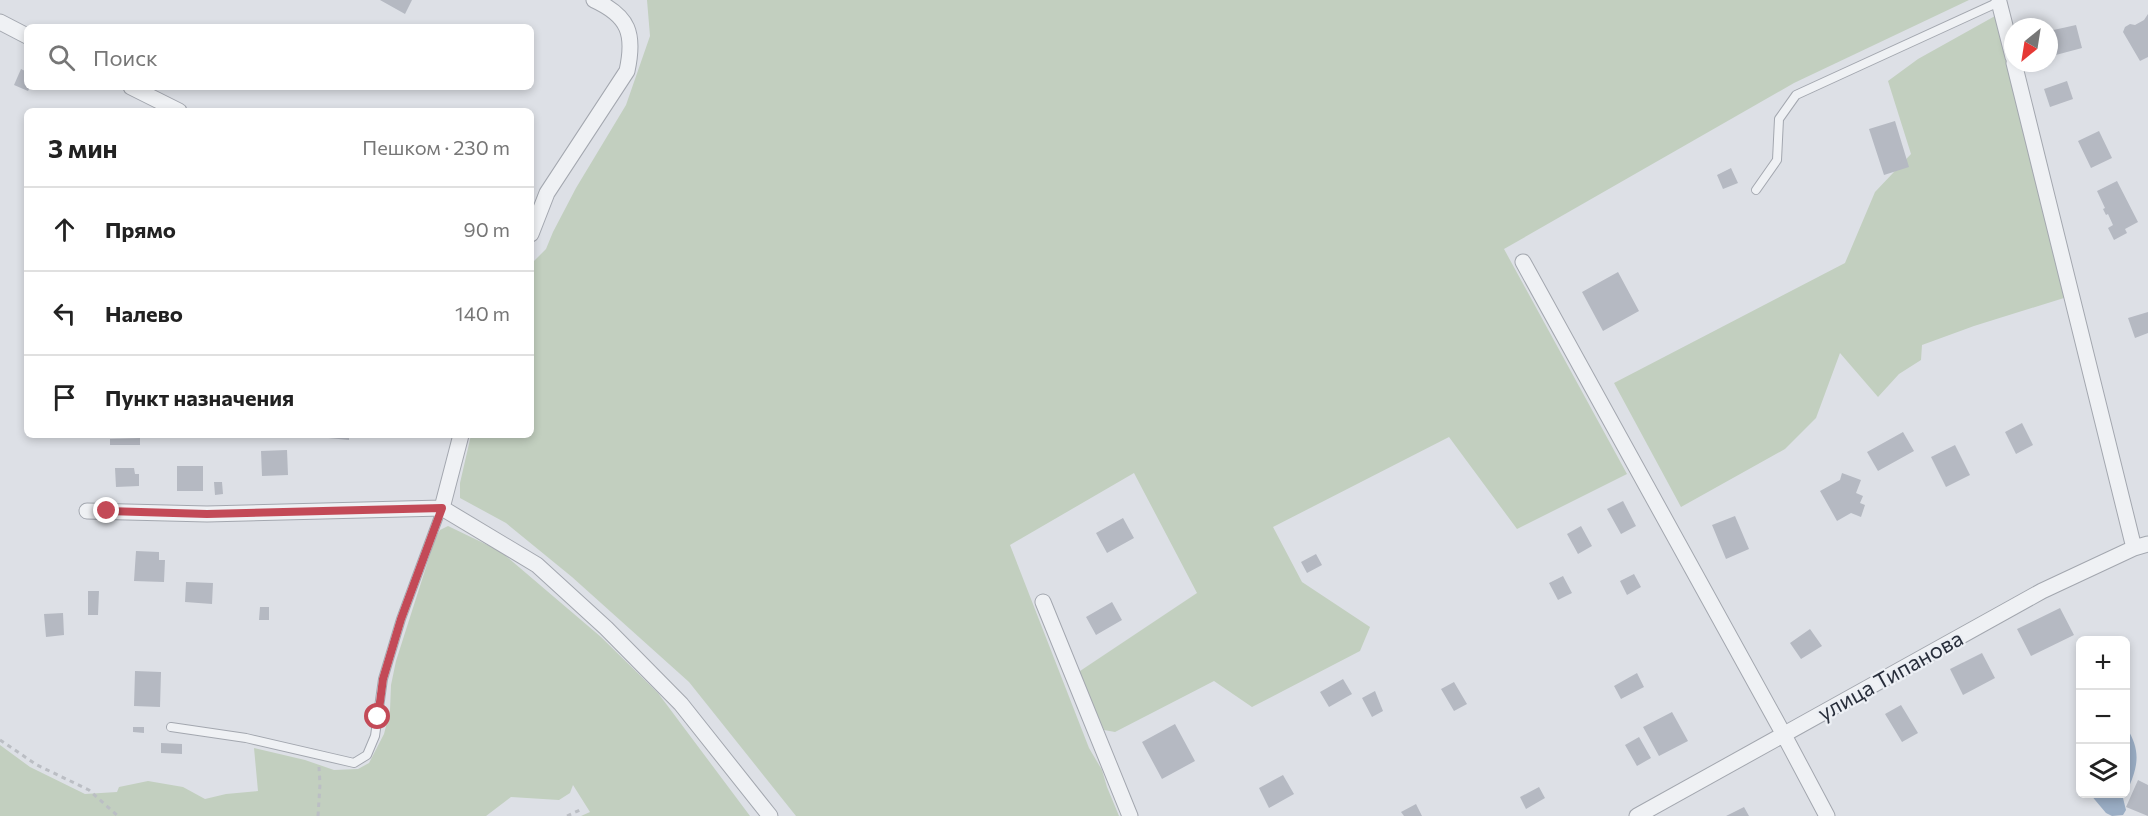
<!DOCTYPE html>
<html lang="ru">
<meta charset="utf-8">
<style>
:root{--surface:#fff;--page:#f2f2f2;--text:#222;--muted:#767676;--line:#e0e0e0}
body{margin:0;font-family:Commissioner,sans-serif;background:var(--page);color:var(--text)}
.controls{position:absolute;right:18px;bottom:18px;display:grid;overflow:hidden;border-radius:9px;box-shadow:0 3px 9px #0003}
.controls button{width:54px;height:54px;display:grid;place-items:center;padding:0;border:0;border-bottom:2px solid var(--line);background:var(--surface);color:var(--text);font:30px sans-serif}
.compass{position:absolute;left:2004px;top:18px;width:54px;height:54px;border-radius:50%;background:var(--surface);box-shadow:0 3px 9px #0003;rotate:210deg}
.stop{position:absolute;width:18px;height:18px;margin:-14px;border:4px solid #c34a57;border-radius:50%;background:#fff}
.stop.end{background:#c34a57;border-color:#fff;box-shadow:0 2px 6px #0008}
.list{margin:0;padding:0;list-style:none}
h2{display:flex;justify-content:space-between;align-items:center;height:78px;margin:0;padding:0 24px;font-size:26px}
h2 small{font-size:20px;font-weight:400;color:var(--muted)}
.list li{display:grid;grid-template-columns:39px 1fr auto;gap:18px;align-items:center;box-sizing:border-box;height:84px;padding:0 24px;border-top:2px solid var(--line)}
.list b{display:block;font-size:22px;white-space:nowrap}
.list em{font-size:20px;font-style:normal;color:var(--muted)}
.icon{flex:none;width:33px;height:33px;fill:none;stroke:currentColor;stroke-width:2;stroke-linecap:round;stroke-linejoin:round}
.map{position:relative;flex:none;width:2148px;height:816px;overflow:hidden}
.search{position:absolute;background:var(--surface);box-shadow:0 3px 9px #0003;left:24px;top:24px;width:510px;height:66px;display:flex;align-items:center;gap:15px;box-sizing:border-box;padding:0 21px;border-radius:9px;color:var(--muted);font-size:22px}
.panel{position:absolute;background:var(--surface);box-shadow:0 3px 9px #0003;left:24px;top:108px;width:510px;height:330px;border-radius:9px}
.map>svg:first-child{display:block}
.green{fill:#c2cfbf}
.water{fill:#9aadc4}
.building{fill:#b5b9c2}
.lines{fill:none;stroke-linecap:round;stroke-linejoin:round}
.service-casing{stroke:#a3a7af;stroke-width:10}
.minor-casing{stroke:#a3a7af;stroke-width:17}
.path{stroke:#bbbec4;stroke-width:3;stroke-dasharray:4.5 4.5;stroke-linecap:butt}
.service{stroke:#eff1f4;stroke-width:8}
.minor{stroke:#eff1f4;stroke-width:15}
.route{stroke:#c34a57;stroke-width:8}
.labels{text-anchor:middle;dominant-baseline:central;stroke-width:4.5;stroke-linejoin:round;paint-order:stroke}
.street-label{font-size:22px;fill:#282e3b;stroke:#eceff4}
</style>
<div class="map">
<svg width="2148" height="816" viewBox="0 0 2148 816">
<rect width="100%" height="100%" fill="#dde0e6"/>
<path class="green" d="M647,0h1322l-175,83 -290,166 123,225 -110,55 -68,-92 -176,90 29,55 68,45 -10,24 -108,56 -38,-26 -99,51 -11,-2 -27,-57 120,-80 -63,-120 -124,72 79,203 13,22 5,17 12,29h-323l-107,-134 -117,-105 -66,-54 -46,-25v-15l11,-48h60v-171l15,-15 7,-17 23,-44 50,-83 24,-69z
M1995,16l69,282 -90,28 -52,19 -1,15 -22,14 -21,23 -38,-44 -24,65 -31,31 -104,58 -67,-124 231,-120 30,-71 36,-38 -23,-73 30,-22z
M448,526l52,25 101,86 57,56 92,123h-169l9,-4 -17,-27 -3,8 -11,7 -48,-3 -25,19h-486v-71l30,22 55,27 32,-2 2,-5 29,-6 35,6 22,12 21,-5 32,-3 -4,-43 51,12 29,10 24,-1 11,-6 15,-29 6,-24 1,-25 5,-24 39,-122 5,-9z"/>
<path class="water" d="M2126,727c16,24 12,41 0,66z
M2090,794h35l-2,4 3,12 -3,5 -11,1 -6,-3z"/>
<path class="building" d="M380,0h32l-7,14z
M2148,14v43l-8,4 -17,-29 2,-5 5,-3 5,1 9,-5z
M2076,25l6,23 -30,8 -3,-12v-13z
M21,69l6,3v15h3l-2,4 -14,-6z
M2067,81l6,18 -23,8 -6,-18z
M1895,121l14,46 -25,8 -15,-46z
M2099,131l13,27 -21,10 -13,-27z
M1731,168l7,15 -15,6 -6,-14z
M2117,181l21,41 -13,7 2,4 -13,7 -6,-12 5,-3 -5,-11 -2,1 -3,-6 2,-1 -8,-17z
M1618,272l21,39 -36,20 -21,-39z
M2148,312v21l-13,5 -7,-20z
M2022,423l11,22 -17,9 -11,-22z
M1903,432l11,19 -36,20 -11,-19z
M318,435h31v5l-31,-3z
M140,438v7h-30v-6z
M1955,445l15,30 -24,12 -15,-30z
M287,450l1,25 -26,1 -1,-25z
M177,466h26v25h-26z
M115,468h19l1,6h4v12l-23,1z
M1842,473l19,7 -5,13 7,3 -3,7 5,2 -4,12 -10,-4 -14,8 -17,-30 20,-11z
M214,482h8l1,12 -8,1z
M1623,501l13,25 -15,8 -14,-25z
M1735,516l14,33 -23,10 -14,-34z
M1123,518l11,20 -27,15 -11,-20z
M1581,526l11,20 -14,8 -11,-20z
M136,551l23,1v8h6l-1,22 -30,-1z
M1316,554l6,11 -15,8 -6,-11z
M1634,574l7,13 -14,8 -7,-14z
M1563,576l9,17 -14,7 -9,-17z
M186,582l27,1 -1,21 -27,-2z
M88,591h11l-1,24h-10z
M1112,602l10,18 -26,15 -10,-18z
M260,607h9v13h-10z
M2060,608l14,27 -43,21 -14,-27z
M63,613l1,22 -18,2 -2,-23z
M1810,629l12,17 -21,13 -11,-16z
M1982,653l13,25 -32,17 -13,-26z
M135,671l26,1 -1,35 -26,-1z
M1637,673l7,14 -23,12 -7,-13z
M1343,679l9,15 -23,13 -9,-15z
M1454,682l13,22 -13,7 -13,-22z
M1375,691l8,20 -11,6 -10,-19z
M1901,705l17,28 -16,9 -17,-28z
M1672,712l16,29 -29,15 -16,-29z
M1175,724l20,37 -33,18 -20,-37z
M133,727h11v6l-11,-1z
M1639,737l12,21 -14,8 -12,-21z
M161,743l21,1v10l-21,-1z
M1283,775l11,19 -25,14 -10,-20z
M2138,780l10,5v31l-22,-9z
M1539,787l6,11 -19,11 -6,-12z
M1416,804l6,12h-18l-3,-4z
M1744,807l5,9h-23z"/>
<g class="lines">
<g class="service-casing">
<path id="service" d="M1756,190l21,-30 2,-41 17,-24 205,-94
M171,727l75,11 108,25 13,-8 8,-19 8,-57 18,-60 41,-111"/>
</g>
<g class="minor-casing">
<path id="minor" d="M1999,2l14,55
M0,22l27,14
M2014,63l120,485
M131,87l48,24
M531,234l16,-41 80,-122c8,-37 2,-55 -33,-71
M1523,262l261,473 43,81
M442,508l19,-73
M87,511l120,3 235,-6 95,57 69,63 75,76 89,112
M1043,602l87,214
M1637,816l405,-225 92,-43 14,-4"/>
</g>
<path class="path" d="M0,740l37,25 52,25 29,26
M318,816l2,-32 -1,-17
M567,816l13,-6"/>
<use href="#service" class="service"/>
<use href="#minor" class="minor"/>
</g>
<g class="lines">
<path class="route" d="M107,511l100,3 235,-6 -41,111 -18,60 -5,38"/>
</g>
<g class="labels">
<g class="street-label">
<text transform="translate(1890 675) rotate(-29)">улица Типанова</text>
</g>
</g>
</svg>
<div class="controls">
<button>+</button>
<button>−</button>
<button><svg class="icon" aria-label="layers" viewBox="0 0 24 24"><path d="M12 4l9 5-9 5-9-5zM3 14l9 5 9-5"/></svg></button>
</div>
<svg class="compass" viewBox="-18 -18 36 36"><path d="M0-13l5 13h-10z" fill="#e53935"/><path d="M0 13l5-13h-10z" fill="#767676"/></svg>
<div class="stop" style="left:378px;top:717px"></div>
<div class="stop end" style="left:107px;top:511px"></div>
<div class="search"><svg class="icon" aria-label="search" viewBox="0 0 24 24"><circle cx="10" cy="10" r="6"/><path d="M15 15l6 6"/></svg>Поиск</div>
<section class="panel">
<h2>3 мин<small>Пешком · 230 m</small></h2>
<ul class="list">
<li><svg class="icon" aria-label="ahead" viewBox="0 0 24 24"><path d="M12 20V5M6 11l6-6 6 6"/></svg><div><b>Прямо</b></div><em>90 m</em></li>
<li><svg class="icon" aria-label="left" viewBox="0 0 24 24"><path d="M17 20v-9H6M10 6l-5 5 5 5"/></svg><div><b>Налево</b></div><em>140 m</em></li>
<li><svg class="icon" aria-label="arrive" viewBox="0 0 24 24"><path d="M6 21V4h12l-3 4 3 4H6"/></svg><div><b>Пункт назначения</b></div></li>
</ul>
</section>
</div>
